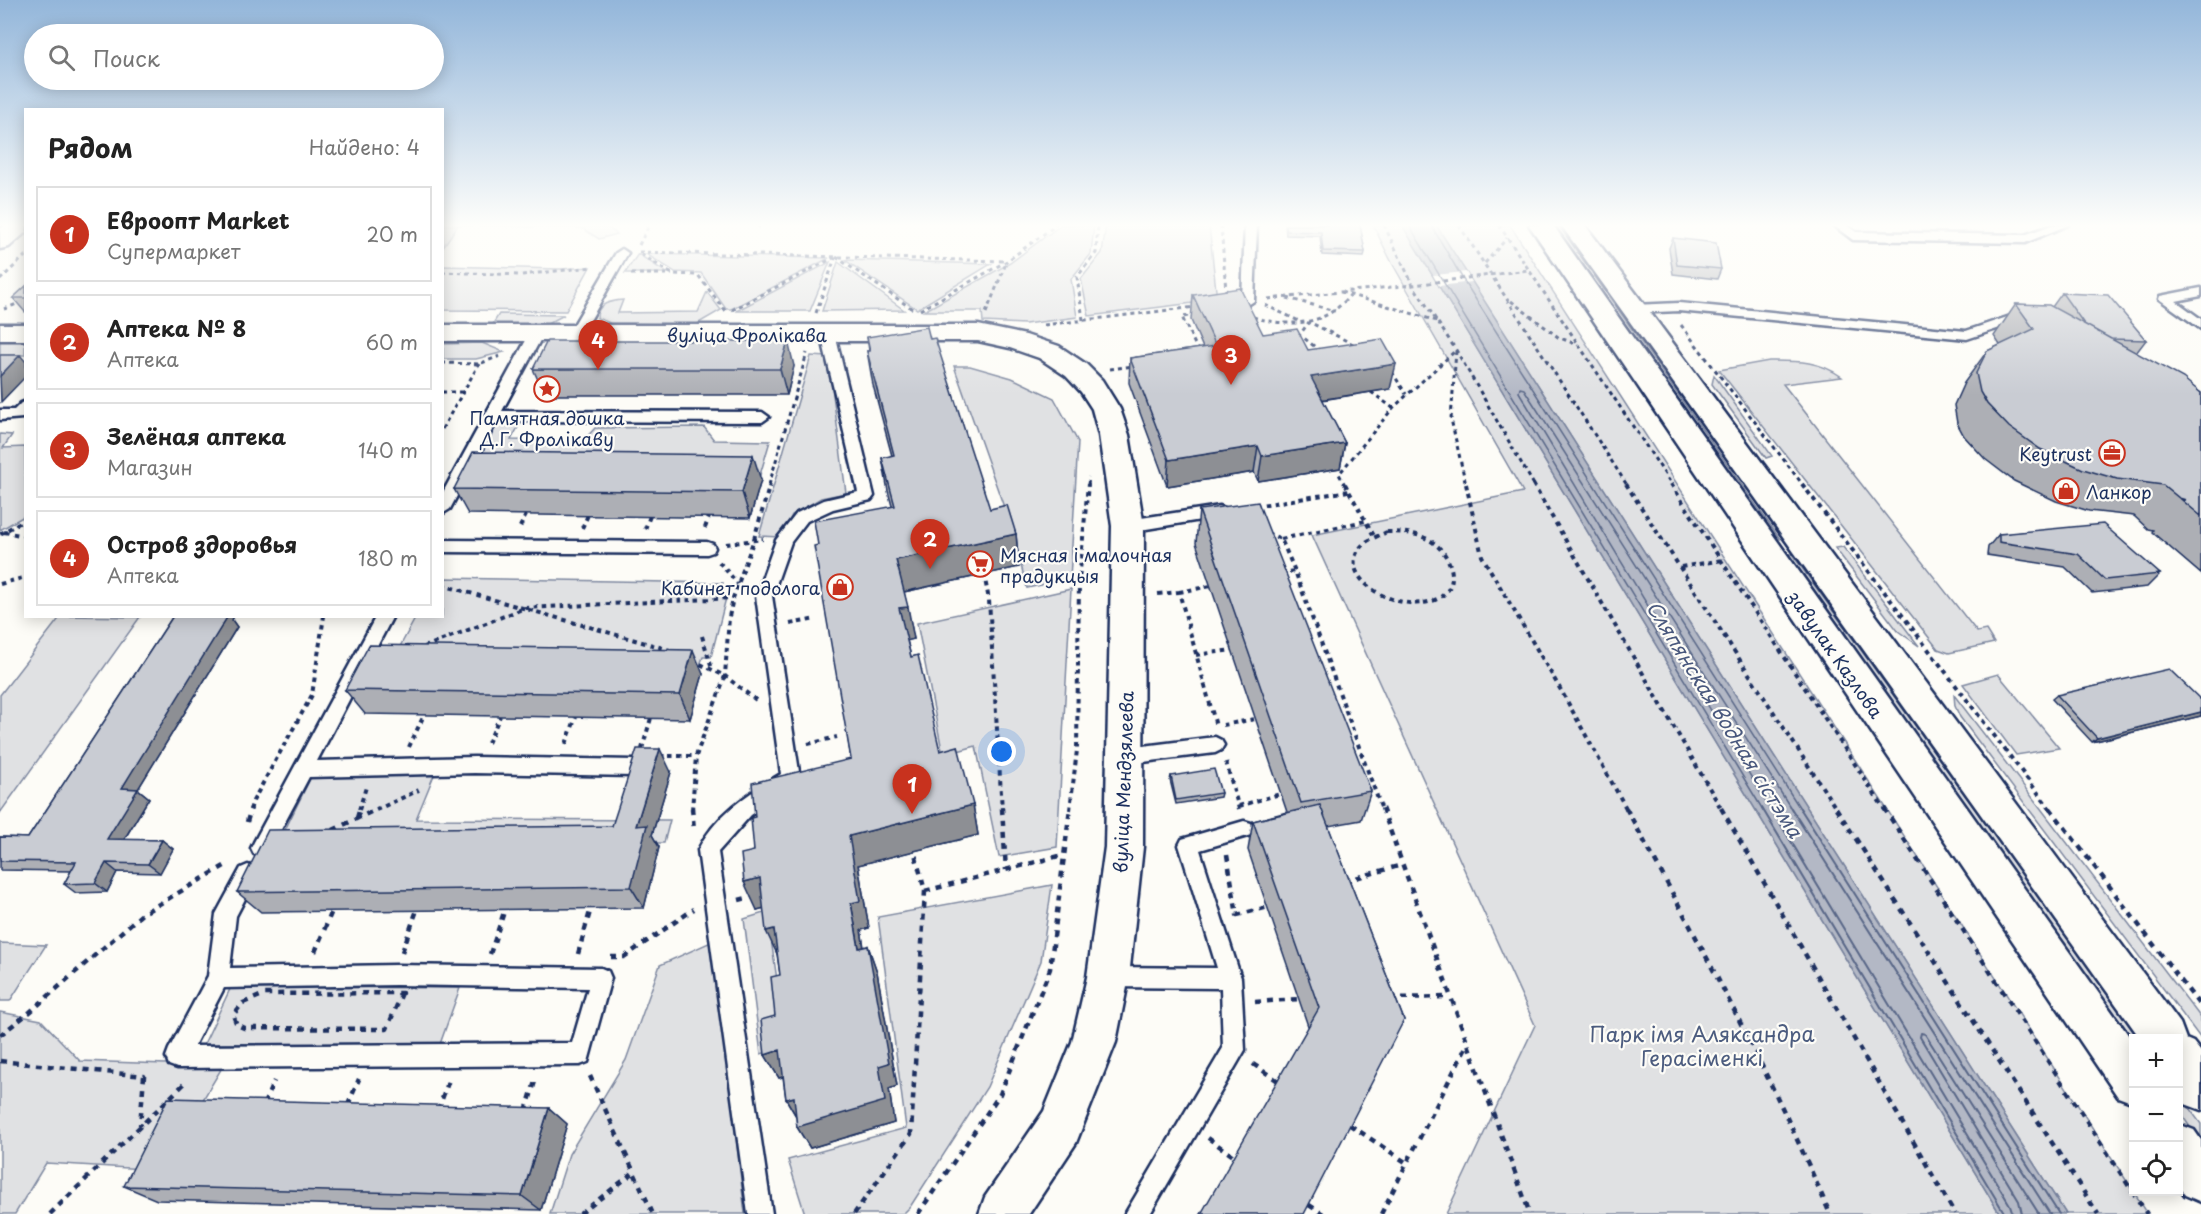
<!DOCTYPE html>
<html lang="ru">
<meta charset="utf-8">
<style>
:root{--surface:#fff;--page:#f6f6f6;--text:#222;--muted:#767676;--line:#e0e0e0;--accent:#c8321e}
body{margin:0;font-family:"Playpen Sans",sans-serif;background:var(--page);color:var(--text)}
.controls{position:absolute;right:18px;bottom:18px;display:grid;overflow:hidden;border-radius:0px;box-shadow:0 3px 15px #0003}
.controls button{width:54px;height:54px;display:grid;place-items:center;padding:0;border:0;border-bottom:2px solid var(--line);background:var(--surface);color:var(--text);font:30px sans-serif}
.you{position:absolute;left:1002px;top:752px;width:21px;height:21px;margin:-15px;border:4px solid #fff;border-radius:50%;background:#1a73e8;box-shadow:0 0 0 9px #1a73e833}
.badge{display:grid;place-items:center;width:39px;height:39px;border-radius:50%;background:var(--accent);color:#fff;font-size:20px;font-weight:700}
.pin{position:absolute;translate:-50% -50px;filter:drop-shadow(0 2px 3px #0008)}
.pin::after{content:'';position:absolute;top:32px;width:21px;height:18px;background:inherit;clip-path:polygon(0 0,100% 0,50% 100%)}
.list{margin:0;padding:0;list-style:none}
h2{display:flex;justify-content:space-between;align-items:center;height:78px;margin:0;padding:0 24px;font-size:26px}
h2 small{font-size:20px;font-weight:400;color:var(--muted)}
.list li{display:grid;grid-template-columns:39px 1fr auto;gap:18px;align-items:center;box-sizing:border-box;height:96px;margin:0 12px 12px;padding:0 12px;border:2px solid var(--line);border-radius:0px}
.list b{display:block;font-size:22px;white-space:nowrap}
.list p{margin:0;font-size:20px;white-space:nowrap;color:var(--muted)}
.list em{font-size:20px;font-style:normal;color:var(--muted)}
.icon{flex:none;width:33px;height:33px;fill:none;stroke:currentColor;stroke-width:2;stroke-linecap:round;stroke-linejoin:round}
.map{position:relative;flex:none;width:2201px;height:1214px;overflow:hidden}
.search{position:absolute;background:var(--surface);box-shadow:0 3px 15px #0003;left:24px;top:24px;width:420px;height:66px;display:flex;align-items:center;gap:15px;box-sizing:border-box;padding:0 21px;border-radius:33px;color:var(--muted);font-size:22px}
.panel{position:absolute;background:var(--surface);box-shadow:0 3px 15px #0003;left:24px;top:108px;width:420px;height:510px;border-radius:0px}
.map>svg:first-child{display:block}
.green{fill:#e0e1e3;stroke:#7e88a0;stroke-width:1.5}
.water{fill:#b3b8c5;stroke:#76819c;stroke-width:1.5}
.pier{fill:#fdfcf7}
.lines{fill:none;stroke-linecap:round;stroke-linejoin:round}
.shore-far1{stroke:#586687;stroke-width:1.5}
.shore{stroke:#586687;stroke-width:2}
.lane-casing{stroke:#1b2f5e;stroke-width:5}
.street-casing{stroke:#1b2f5e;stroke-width:5}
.secondary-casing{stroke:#1b2f5e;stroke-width:5}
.path-far2{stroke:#1b2f5e;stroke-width:3;stroke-dasharray:4 4;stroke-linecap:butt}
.path-far1{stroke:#1b2f5e;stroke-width:4;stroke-dasharray:4.5 4.5;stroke-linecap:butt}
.path{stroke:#1b2f5e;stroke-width:4.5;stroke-dasharray:6 6;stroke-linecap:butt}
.lane{fill:#fdfcf7;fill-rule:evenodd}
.street{fill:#fdfcf7;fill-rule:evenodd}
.secondary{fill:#fdfcf7;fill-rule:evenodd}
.wall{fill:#adafb5;stroke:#1b2f5e;stroke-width:1.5}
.shaded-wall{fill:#8d8f94;stroke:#1b2f5e;stroke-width:1.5}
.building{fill:#c9ccd3;stroke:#1b2f5e;stroke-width:1.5}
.labels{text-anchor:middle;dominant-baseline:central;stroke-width:4.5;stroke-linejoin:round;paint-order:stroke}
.street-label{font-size:18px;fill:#1b2f5e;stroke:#fdfcf7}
.poi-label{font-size:18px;fill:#1b2f5e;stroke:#fdfcf7;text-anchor:end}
.water-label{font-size:20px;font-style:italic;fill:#49587d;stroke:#fdfcf7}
.near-park-label{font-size:21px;fill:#4c5c7f;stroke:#fdfcf7}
</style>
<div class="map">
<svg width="2201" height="1214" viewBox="0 0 2201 1214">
<rect width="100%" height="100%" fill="#fdfcf7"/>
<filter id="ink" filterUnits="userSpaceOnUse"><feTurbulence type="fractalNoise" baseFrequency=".0167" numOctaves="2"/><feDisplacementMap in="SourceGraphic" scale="12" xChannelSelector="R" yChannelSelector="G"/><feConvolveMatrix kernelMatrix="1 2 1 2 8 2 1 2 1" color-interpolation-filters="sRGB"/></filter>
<g filter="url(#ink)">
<path class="green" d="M443,225h161l13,9 -18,5 -17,-11 -124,-3 -15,22z
M1061,225h33l-3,29 -20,25 6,38 -52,7 -42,-2 -1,-11h-58l86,-48z
M1106,225h103l8,75 -128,16 -8,-37 21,-26z
M1373,225h29l598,989h-554l89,-189 -223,-490 211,-43 -131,-229z
M1436,225h74l638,989h-82z
M1550,225h8l222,314 -7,1z
M638,254l29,19h-42z
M646,254l183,4 -98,51h-5l-25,-36 -26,-1z
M845,260l146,4 -74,45z
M830,262l-20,49h-74z
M838,262l66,48 -82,1z
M443,266l117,3 30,-2 -24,44 -123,-1z
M707,292l14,18 -24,14 -87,-1 -13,-5c0,-15 14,-17 26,-18l-5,13 80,-1z
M499,314l65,1 -17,9 -56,3z
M0,339l25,1v15h-25z
M482,343l22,9 -28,7h-33v-15z
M811,356l17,1 18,136 -25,5 -29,17 -11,22 -22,-1z
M1769,361c27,0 50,-1 73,16l-59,7 194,248 9,-2 8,13 -45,10 -11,-4 -219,-279z
M954,366h16l42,12 42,20 24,44 -8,137 -43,9 -16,-61z
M1714,375l58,81 -6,2 -54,-74z
M494,421l27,1 -10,18 72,1 12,-13 109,-1 10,13 56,1 -10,34 -294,-2z
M0,434l12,1 -9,13 22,-1 1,68 -26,15z
M1843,547l76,99 -21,-15 -63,-83z
M1783,554h9l347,484h-5l-1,10z
M443,578l280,5 -3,11h7l-16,63h-8l-4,11 -308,-5 25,-46 26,-1z
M1071,589l-14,258 -58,10 -23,-111 -33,9 -26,-132z
M61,616l79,1 -140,196v-118z
M1998,674l61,74 -43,7 -53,-71z
M1954,695l247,323v21l-241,-322 -5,-11z
M312,775h122l-18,44 254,1 -6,23 -385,-1z
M1052,885l-11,76 -54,126 -77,120 -7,7h-98l-17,-54 118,-32 -28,-211z
M767,912l18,122 -12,16 -12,4 -17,-135z
M713,941l32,273h-195l19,-60 57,-94 34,-95z
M0,943l46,2 -36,56h-10z
M231,987l229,1 -20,56h-236z
M0,1012l41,8 39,41 143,5 -62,104 -115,-7 -31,51h-15z
M2178,1093l23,31v19l-22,-32z"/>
<path class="water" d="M1402,225h34l630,989h-66z"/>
<path class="pier" d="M1466,272l6,10 -33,4 -6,-11z"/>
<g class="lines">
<path class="shore-far1" d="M1409,225l354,585
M1431,225l33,56 337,529
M1771,810l-252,-418 1,-4 4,1 268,421"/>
<path class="shore" d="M1762,808l243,406
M1771,808l239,397 3,9
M1791,808l259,406
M1800,808l259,406
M2022,1214l-3,-13 -99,-164 1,-4 4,1 114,180"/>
<g class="lane-casing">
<path id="lane" d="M1245,225h12l-3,76 -6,4 -6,-4z
M1833,225h13l10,7 168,3 28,-10h16l-43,18 -172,-3z
M622,249l6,4 -45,80 -7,4 -5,-1 -2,-3 47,-80z
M2201,288v8l-25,5 25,18v10l-42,-30 1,-3z
M1679,303l287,28 59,-20 7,4 -2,3 -63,21 -288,-28 -45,2 -7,-4 7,-4z
M537,329l7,4 -42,78 260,1 7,5 -7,5 -265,-1 -47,88 -8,5v-20l88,-161z
M828,330l7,4 39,162 -3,4 -38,9 -26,12 -16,21 -19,54 28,182 -2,6 -47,31 -33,37 54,362h-24l-50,-364c16,-34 52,-58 83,-76l-25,-178 20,-56 21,-27 27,-13 34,-8 -37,-158z
M26,401v15l-3,2 -23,2v-10h14l7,-7z
M1220,506l5,2 3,4 -3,4 -97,16 -6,-2 -2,-4 2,-4 6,-2z
M442,540l265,2 6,2 2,4 -2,4 -6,2 -265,-2z
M376,616h17l-76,145 157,-4 160,3 6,2 3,6 -3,6 -6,2 -160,-3 -165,4 -41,77 -7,3 -7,-3 -3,-6 3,-6z
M1215,737l6,3 3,5 -3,5 -6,3 -88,11 -6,-3 -3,-5 3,-5 6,-3z
M1244,821l7,2 3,6 -3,6 -51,15 41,128 4,72 -95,164h-25l98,-166 -2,-60 -113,-1 -7,-3 -3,-7 3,-7 7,-3 109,1 -38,-123 3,-6z
M248,865l7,3 3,6 -22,42 -6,52 166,-3 205,3 7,3 3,7 -23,84 -8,3 -403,3 -8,-3 -3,-8 3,-8 39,-73 8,-62 25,-46zM396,985l192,3 -16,55 -378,3 30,-58z"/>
</g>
<g class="street-casing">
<path id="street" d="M0,324h26v16h-26z
M442,325h536l48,10 33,11 27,18 16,16 18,29 9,26 15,91 -1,321 -14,130 -13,65 -40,101 -47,71h-50l6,-17 59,-86 28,-69 15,-65 18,-130 7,-321 -13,-91 -7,-26 -11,-17 -15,-16 -27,-18 -29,-10 -32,-7h-536z"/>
</g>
<g class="secondary-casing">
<path id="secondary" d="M5,225h21v7l-17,15 -9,2v-20z
M1529,225h24l581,818v60l-16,-6z
M1561,225h24l595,798 6,16 7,3 8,10v58l-16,-6 -7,-10v-56h-38z
M2178,1124l16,6 7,10v62l-16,-7 -7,-9z"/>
</g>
<path class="path-far2" d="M1221,225l5,66
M1384,225l29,60 43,65 78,135
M1459,225l168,260
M1499,225l173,260
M758,228l2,-3
M639,245l10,-20
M639,252l368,9
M641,254l31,20 26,1 28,37
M836,257l78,53
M1485,263l22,-25
M442,272l79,3 71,-8
M631,274h41
M0,280l26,-25
M1341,292l96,29
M1287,298l48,13
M1268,299l145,-14 115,-15
M1511,301l47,36 20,8
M1265,305l34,16
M4,309l18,-7
M732,310l103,-53
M920,310l87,-49 49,-36
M816,313l19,-55
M986,313l21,-52
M1196,315l-14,2 17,36
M1253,317c36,11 73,9 97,-22
M1083,320l-6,-43 19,-24 2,-28
M1044,325l151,-18
M1681,325l122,160
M1289,337l15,1 21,17 -10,11 -22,-12 -26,-4 -1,-10z
M1298,337l11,-15 46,23
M1456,351l-5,68 15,66
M442,363l37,1 21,-8
M1110,369l23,-3
M1392,372l14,22
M442,392h20
M1371,392l22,16
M442,429l37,-65
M769,485l38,-132
M1088,485l1,-8
M1345,485l-6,-11 54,-66 62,-57"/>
<path class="path-far1" d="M1345,484l29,52
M1466,484l16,72 80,136 65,118
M1533,484l189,326
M1626,484l211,326
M1671,484l214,326
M1802,484l249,326
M1255,506l94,-15
M520,527l6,-12
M582,528l6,-13
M705,528l4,-11
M645,529l5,-13
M4,532l22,4
M1387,532c15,0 31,1 44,9 19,12 32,43 8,57 -38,21 -113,-24 -73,-56 6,-4 15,-7 21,-10z
M1267,533l14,6 14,32 87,239
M0,534l26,-15
M1281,539l84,-18
M726,544l37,-5
M719,562l19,22
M1681,567l41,-7
M1280,573l15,-2
M984,574l5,26 13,210
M0,584l26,-7
M442,585l228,65
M1179,592l32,-6
M1158,594l21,-2 37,134
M790,624l26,-5
M702,636l10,33
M424,647l101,-39 208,-10
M1196,655l36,-5
M756,700l-31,-24 4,-59 4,-19 21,-59 16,-55
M1223,725l32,-6
M488,743l12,-27
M566,744l10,-27
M808,744l29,-7
M409,747l15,-32
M642,749l9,-31
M660,756h36
M1226,762l13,47
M1239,806l41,-12
M250,810l3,-9 59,-106 12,-79
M359,810l7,-23
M376,810l43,-20
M692,810l4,-54 29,-80 -29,-14
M1070,810l7,-60 2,-169 9,-97"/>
<path class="path" d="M692,808l2,21
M1002,808l4,62
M1382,808l148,406
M1626,808c73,133 145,267 204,406
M1721,808l234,406
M1836,808l262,406
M1884,808l263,406
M2050,808l151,199
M357,818l3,-10
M247,822l4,-14
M333,830l46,-22
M1227,855l10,60 31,-8
M1345,881l57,-16
M925,891l138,-36
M739,900l16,-4
M315,952l17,-41
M402,952l15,-42
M490,954l15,-45
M578,954l13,-46
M611,957h13l70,-48
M402,993l-15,36 -143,-1 -7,-3 -4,-10 10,-12 22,-9z
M1390,998l60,-1
M1255,1002l44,-3
M0,1035l30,-23 112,-98 84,-49
M0,1061l144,15 -4,50
M1253,1064l28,19
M590,1076l63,138
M264,1104l10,-23
M348,1105l11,-26
M438,1110l11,-30
M526,1111l10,-33
M1350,1125l57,38
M1208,1138l28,20
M1309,1205l14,9
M50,1214l135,-131
M580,1214l53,-41
M854,1214l57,-80 14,-243 -11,-41
M918,1214l82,-120 50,-125 20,-161
M1381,1214l86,-169"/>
<use href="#lane" class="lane"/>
<use href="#street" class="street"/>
<use href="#secondary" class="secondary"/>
</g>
<path class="wall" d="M1285,225h75l5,27 -1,5 -42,-2 -2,-19 -34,-1z
M1673,238l48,31 -4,10 -44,-5 -4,-26z
M26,286v26h-1l-12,-14z
M2062,293l84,47 -10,13 65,40v181l-49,-42 1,-2 -5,-1 -14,-13 -45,-5 -33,-10 -42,-20 -29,-22 -21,-23 -7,-13 -3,-18 10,-22 23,-32 13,-6 -6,-9 22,-32 36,3z
M1193,295l70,39 45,16 82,39 -68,11 23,43 -5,25 -82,13 -4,-9 -87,14 -38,-103 1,-25 73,-10 -12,-28z
M867,337l123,172 26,25 3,33 -115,25 10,47 -7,1 4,17 29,94 33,54 5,30 -120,30 11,63 -8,2 3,17 4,-1 9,26 20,114 -8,3 5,34 -84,25 -13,-21 -1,-11 -10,-17 -3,-22 -4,1 -14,-23 10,-39 5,-41 -3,-21 -14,-46 -6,2 -3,-59 1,-34 96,-58 -33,-214 74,-39 -4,-15 -6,-33 10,-2 -19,-71 -6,-34h2z
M794,366l-7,29h-242l-12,-26z
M761,480l-11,38 -282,-4 -14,-25z
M1199,510l172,281 -10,29 -33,6 76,194 -96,6 -60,-176 5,-29 34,-9 -91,-269z
M1999,534l161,40 -13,13 -55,6 -27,-26 -78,-12 1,-8z
M173,616h61l-2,4 5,7 -99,162 11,9 -25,42h38l11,9 -13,24 -43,-1 -10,20 -31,1 -12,-9 7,-13 -71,-1v-33l28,1z
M703,674l-13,45 -325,-5 -20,-24z
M2057,695l144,5v16l-109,26 -40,-43z
M671,772l-19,63 7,12 -15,61 -383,4 -24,-20 375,-66z
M1171,776l50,17 -1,4 -44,7 -6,-24z
M549,1108l18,16 -26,86 -384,-10 -33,-14z"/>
<path class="shaded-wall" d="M788,341l6,25 -7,29 -7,-26z
M20,355l6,7v14l-25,26 -1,-26z
M1396,364l-6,25 -84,13 5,-25z
M1345,443l-5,25 -82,13 4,-25z
M1258,446l-4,26 -87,14 2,-26z
M753,455l8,25 -11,38 -8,-26z
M1016,534l3,33 -116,25 -7,-32z
M908,607l6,32 -8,2 -7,-33z
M219,616h15l-2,4 5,7 -99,162 11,9 -30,50 -12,-9 15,-51z
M693,650l10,24 -13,45 -10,-24z
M2201,712v4l-109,26 5,-4z
M660,749l11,23 -19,63 7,12 -15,61 -13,-21 5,-61z
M973,805l5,30 -120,30 11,63 -8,2 7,44 -9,-26 -8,-45 -2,-67z
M162,840l11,9 -13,24 -12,-9z
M106,863l11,9 -10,20 -12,-9z
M760,878l12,28 -15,4 -13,-28z
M774,929l5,29 -13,-27z
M868,946l9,26 20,114 -8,3 5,34 -84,25 -13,-21z
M780,1050l13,23 -14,5 -14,-23z
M794,1097l5,24 -13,-22z
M549,1108l18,16 -26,86 -19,-14z"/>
<path class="building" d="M1286,225h74l5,27 -42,-1 -2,-19 -34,-1z
M1673,238l43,5 5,26 -44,-4z
M26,286v12h-13z
M1240,288l23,46 34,-5 11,21 74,-11 14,25 -85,13 34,66 -83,13 -4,-10 -89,14 -39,-102 86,-12 -23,-51z
M2062,293l46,2 38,45 -35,-1 -27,-15z
M2016,304l33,1 134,73 18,15v123l-19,-16h4l-7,-2 -16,-13 -46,-6 -34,-10 -43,-20 -31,-22 -22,-23 -7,-12 -4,-19 11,-22 47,-22z
M927,327l3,12 5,-1 55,171 17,-4 9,29 -120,26 12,47 -9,1 12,49 7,-2 22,96 18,-5 15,59 -124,31 11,65 -9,2 8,45 9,-2 21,117 -10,3 6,35 -88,26 -3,-30 -8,2 -6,-49 -15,5 -4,-35 14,-4 -4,-39 9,-2 -6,-46 -8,2 -6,-53 -16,4 -3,-28 13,-3 -3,-33 4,-1 -3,-34 99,-24 -37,-213 4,-1 -4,-24 81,-15 -13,-48 12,-3 -27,-104h3l-3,-14z
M547,341h241l-8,28h-247z
M0,355h20l-20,21z
M473,452l280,3 -11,37 -288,-3z
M1258,502l113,289 -70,12 -102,-293z
M2103,524l57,50 -55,6 -27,-26 -79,-12v-8z
M173,616h55l-106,172 16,1 -31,50 55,1 -14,24 -42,-1 -11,20 -31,1 12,-22 -76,-1v-24l28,1z
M369,645l324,5 -13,45 -335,-5z
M2169,669l32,31v12l-104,26 -40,-43z
M637,749h23l-24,77 11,-1 -16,62 -394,5 31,-62 344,-4z
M1214,769l7,24 -45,7 -5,-24z
M1320,805l84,215 -100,194h-103l118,-206 -66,-187z
M168,1098l381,10 -27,88 -398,-10z"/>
</g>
<linearGradient id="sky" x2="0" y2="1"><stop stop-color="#93b6da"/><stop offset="0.57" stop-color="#fefefb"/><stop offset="1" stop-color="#fefefb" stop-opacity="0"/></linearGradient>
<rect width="2201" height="395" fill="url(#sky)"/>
<defs>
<g id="sight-ring" transform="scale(1.35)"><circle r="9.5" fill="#fdfcf7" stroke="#c8321e" stroke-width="1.5"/><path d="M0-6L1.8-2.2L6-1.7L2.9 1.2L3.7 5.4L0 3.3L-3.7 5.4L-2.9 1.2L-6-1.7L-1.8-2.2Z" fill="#c8321e"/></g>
<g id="office-ring" transform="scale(1.35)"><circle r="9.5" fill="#fdfcf7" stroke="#c8321e" stroke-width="1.5"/><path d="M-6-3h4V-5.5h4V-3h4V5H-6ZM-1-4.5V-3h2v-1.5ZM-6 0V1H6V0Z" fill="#c8321e"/></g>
<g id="shop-ring" transform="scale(1.35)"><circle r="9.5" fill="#fdfcf7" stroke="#c8321e" stroke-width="1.5"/><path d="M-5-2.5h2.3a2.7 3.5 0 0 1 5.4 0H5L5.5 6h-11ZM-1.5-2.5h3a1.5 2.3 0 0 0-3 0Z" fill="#c8321e"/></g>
<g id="supermarket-ring" transform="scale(1.35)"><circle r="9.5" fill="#fdfcf7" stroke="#c8321e" stroke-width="1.5"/><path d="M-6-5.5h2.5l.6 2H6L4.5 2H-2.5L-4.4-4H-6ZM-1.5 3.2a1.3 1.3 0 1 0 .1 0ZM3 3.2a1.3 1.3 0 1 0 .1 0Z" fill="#c8321e"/></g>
</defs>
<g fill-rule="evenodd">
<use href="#sight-ring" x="547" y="389"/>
<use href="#office-ring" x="2112" y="453"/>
<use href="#shop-ring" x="2066" y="491"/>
<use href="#supermarket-ring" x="980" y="564"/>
<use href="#shop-ring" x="840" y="587"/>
</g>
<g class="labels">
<g class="street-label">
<text x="747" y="334">вуліца Фролікава</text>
<text transform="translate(1836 654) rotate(55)">завулак Казлова</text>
<text transform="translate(1123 782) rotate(-88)">вуліца Мендзялеева</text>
</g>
<g class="poi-label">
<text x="547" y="417" text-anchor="middle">Памятная дошка<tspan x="547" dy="21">Д.Г. Фролікаву</tspan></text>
<text x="2092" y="453">Keytrust</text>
<text x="2086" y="491" text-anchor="start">Ланкор</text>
<text x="1000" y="554" text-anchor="start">Мясная і малочная<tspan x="1000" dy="21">прадукцыя</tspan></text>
<text x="820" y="587">Кабинет подолога</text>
</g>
<g class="water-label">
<text transform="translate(1725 719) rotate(58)">Сляпянская водная сістэма</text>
</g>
<g class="near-park-label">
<text x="1702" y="1033">Парк імя Аляксандра<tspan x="1702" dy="24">Герасіменкі</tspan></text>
</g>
</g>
</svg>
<div class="controls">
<button>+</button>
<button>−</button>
<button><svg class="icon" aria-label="locate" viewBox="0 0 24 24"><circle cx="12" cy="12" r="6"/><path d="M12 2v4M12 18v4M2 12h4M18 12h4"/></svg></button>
</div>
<div class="you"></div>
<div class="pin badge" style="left:912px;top:814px">1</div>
<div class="pin badge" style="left:930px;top:569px">2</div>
<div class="pin badge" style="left:1231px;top:385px">3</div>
<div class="pin badge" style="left:598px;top:370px">4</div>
<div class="search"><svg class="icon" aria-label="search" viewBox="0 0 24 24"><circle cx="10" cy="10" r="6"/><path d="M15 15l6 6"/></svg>Поиск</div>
<section class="panel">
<h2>Рядом<small>Найдено: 4</small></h2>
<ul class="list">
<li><span class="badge">1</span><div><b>Евроопт Market</b><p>Супермаркет</p></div><em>20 m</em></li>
<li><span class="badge">2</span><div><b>Аптека № 8</b><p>Аптека</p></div><em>60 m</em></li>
<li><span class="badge">3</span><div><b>Зелёная аптека</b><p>Магазин</p></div><em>140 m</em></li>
<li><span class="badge">4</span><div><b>Остров здоровья</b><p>Аптека</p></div><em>180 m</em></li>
</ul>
</section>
</div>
